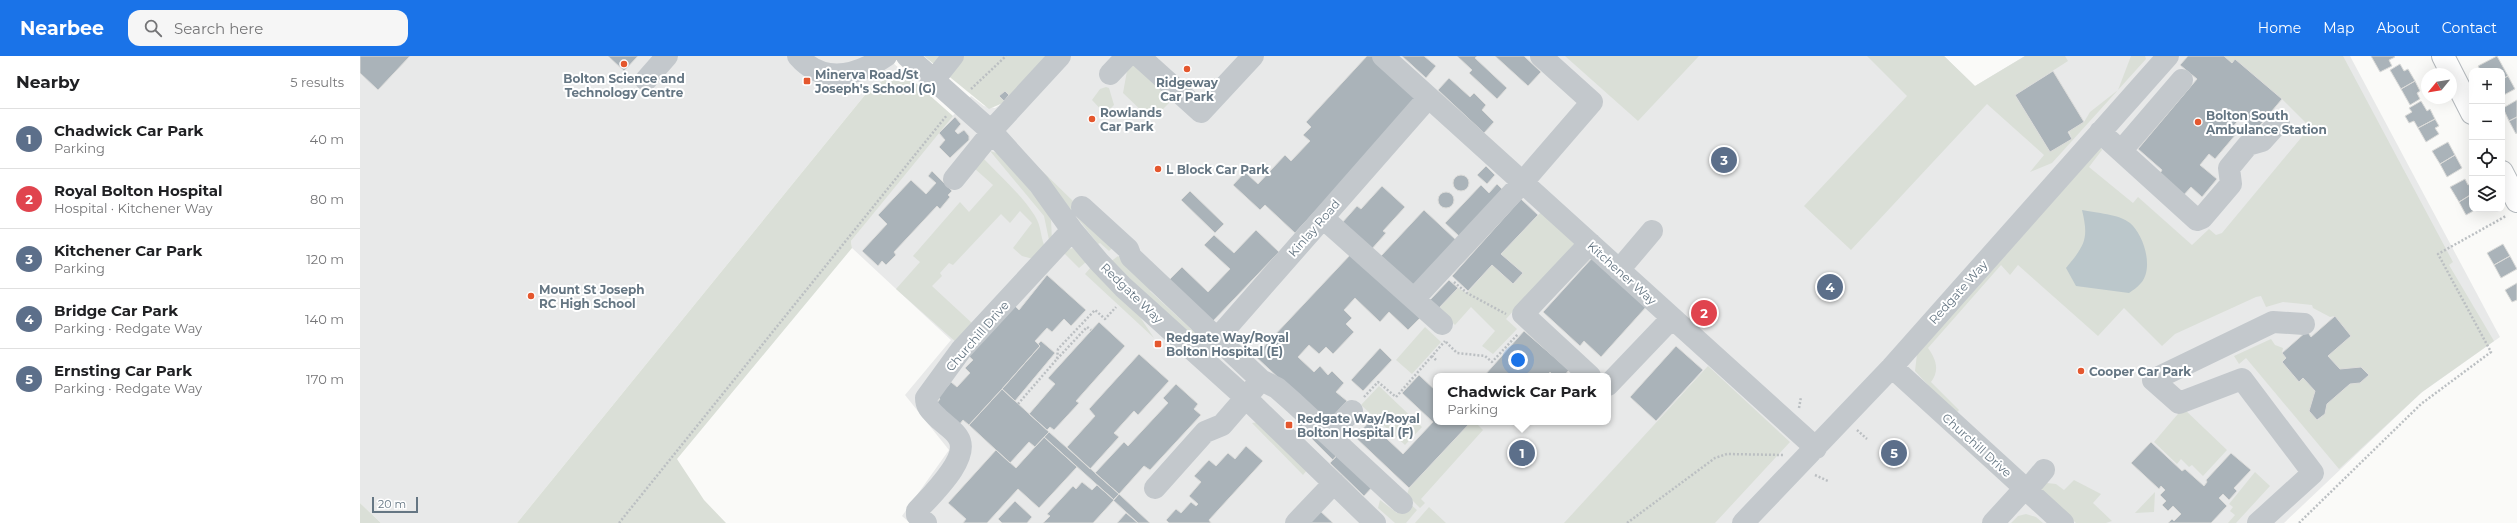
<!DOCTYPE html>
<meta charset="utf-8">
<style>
:root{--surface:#fff;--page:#f6f6f6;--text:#202124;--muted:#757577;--line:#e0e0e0;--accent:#1a73e8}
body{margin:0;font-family:Montserrat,sans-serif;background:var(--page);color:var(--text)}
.controls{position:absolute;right:12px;top:12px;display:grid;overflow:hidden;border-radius:8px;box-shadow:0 4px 16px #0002}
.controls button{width:36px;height:36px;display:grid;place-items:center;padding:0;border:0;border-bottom:1px solid var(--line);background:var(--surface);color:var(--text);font:20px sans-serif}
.compass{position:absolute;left:2061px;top:12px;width:36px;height:36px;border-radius:50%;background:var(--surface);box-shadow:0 4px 16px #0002;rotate:240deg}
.scale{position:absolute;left:12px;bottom:10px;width:46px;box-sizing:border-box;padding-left:4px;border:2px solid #657683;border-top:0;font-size:11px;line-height:14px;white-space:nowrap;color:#657683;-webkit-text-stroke:3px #fff;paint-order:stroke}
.you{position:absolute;left:1158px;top:304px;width:14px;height:14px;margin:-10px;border:3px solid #fff;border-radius:50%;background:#1a73e8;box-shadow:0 0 0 6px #1a73e833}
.badge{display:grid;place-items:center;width:26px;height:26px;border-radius:50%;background:var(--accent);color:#fff;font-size:13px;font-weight:700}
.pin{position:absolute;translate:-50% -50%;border:2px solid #fff;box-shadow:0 1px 4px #0006}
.popup{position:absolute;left:1073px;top:317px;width:178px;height:52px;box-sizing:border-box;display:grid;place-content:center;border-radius:8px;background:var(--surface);filter:drop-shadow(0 1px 3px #0005);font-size:13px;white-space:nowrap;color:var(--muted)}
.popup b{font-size:15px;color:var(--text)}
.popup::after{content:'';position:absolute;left:50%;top:100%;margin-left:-8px;border:8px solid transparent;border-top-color:var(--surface)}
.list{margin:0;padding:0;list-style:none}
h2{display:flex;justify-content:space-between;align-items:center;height:52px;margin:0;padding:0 16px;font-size:17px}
h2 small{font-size:13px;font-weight:400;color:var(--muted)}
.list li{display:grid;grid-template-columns:26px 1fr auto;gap:12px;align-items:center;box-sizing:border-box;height:60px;padding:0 16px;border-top:1px solid var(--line)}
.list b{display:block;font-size:15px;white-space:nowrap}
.list p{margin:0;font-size:13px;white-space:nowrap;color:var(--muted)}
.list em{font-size:13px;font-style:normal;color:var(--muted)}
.icon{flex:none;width:22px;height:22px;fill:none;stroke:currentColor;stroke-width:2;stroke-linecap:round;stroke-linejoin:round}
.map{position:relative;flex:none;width:2157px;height:467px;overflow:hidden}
header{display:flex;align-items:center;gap:24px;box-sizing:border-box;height:56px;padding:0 20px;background:var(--accent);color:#fff}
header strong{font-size:19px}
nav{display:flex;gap:22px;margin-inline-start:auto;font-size:14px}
.search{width:280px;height:36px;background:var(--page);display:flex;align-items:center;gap:10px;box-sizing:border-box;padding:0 14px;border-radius:12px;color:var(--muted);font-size:15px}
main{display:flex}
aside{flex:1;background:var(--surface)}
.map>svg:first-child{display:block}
.built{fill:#e8e9e9;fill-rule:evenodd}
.green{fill:#dadfd7}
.water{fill:#bbc7cb}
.building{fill:#aab3b9;stroke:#dcdcda}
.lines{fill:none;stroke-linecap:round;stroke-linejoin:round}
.major-casing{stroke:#b5babe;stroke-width:24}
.path{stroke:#bbbfc2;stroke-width:2.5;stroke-dasharray:2 2;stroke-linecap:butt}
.minor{stroke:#c3c8cc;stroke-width:22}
.major{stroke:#fff;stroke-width:22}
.poi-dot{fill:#e4572e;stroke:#fff;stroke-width:1.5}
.labels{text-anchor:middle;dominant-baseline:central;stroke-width:4;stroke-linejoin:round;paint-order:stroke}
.poi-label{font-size:12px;font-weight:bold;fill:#657683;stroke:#fff;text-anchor:start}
.street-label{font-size:12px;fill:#657683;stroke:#fff}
</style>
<header>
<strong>Nearbee</strong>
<div class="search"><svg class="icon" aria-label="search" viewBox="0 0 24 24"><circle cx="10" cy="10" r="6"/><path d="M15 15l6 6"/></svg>Search here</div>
<nav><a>Home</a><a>Map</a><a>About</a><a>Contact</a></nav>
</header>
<main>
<aside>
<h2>Nearby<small>5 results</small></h2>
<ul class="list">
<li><span class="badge" style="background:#5c6f8a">1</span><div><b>Chadwick Car Park</b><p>Parking</p></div><em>40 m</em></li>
<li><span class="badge" style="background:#e0444e">2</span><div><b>Royal Bolton Hospital</b><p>Hospital · Kitchener Way</p></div><em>80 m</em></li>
<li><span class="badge" style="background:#5c6f8a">3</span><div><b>Kitchener Car Park</b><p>Parking</p></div><em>120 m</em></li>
<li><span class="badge" style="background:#5c6f8a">4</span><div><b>Bridge Car Park</b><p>Parking · Redgate Way</p></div><em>140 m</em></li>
<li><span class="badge" style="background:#5c6f8a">5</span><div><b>Ernsting Car Park</b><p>Parking · Redgate Way</p></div><em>170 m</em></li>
</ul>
</aside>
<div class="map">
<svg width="2157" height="467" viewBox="0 0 2157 467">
<rect width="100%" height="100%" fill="#fafaf8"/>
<path class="built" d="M0,0h525l15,13 -31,21 -352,433h-136l-21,-20z
M688,0h896l31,30 50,-30h325l150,281 -79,56 -137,130h-1374l-8,-7 47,-66 -44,-55 46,-55 -99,-92 -1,-7 85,-107 35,-38 13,10 11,2 8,-5zM1076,320h172v46h-172z"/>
<path class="green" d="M564,0h124l-45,47 -14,6z
M1205,0h134l-61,65z
M1507,0h77l31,30 50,-30h40l3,5 -53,34 35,57 22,-13 -3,-8 15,-9 6,-10 28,-22 13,-34h14l1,3 -94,104 -22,9 14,-17 -57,-51 -136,146 -47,-44 103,-110z
M1864,0h119l110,206 -4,3 45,76 -72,51 -83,77 -93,-111 -7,6 -5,-8 37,-17 4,6 8,3 -1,5 4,5 -4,4 17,20 4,-4 12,13 -6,20 9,9 7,-6 2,-10 23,-20 10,-1 9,-8 -8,-8 -21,2 -12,-13 23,-20 -16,-20 -5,1 -17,-9 -1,-3 -29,-3 -17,5 -5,-11 -5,1 -81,37 -13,12 -38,-38 -26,28 -80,-71 -8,10 -9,-10 -73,83c8,11 12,22 3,34l28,28 -4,4 -40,-43 2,-17 183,-208 2,4 -13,17 44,36 5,-6 54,48 17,-16 7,6 6,-2 88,-106 -28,-28 -47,-40 -3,4z
M769,4l43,40 -11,11 -14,5 -24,-23z
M540,13l53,47 -102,125 1,7 -175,211 27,41 22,23h-209l352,-433z
M746,31l3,1 5,17 -9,9 -13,-14 8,-11z
M630,95l10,3 47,57 4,9 1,20h-3l-5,-24z
M621,100c18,19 40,38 54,60 7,11 5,22 11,33l-13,10 -11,-3 -9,-8 19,-25 -12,-12 -10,12 -9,-9 -48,51 -4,-2 -9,10 2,3 -10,10 41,38 -16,19 -61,-54 24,-27 -7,-6 47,-54 9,10 24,-27 -19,-17z
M674,107l83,81 -8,7 -9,-8 -2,1z
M1183,154l34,32 -71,77 11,10 -24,25 -11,-8 13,-15 -24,-24 -16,18 -17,-16 20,-21 9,5 25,-28 21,19 10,-11 -22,-19z
M713,192l13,14 -7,6 -17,-17z
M758,200l36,31 -4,4 41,38 14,9 -6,5 -89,-81z
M731,211l49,50 14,21 -69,-64z
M1065,271l16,15 -29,32 -16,-14z
M1348,310l82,76 -75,81h-151z
M1019,330l43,41 -17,18 -44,-40z
M1823,352l44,42 -24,26 -11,-11 -3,2 -8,-8 -4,5 -23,-22z
M899,366l48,48 -4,5 -51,-52z
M1111,366h4l8,8 -62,69 4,4 -5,5 -13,-13 2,-7z
M1895,416l15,14 -34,37h-8l7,-8 -5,-4 3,-4 -4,-3z
M1714,424l27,14 -8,9 19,18 -6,2h-30l-34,-30v-6l5,-4 9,1 8,6z
M1795,436l-1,20 -19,1z
M1020,444l17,13 12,-10 8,7 -11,13h-11l-17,-15z
M0,447l21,20h-21z
M1069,451l17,16h-31z
M1666,458l10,3 7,6h-32l7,-7z"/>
<path class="water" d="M1722,154c14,3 37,4 48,13 14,12 24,45 11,60 -3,4 -8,7 -12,10l-53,-7 -10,-18c19,-23 23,-29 16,-58z"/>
<path class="building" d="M0,0h50l-32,34 -18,-17z
M248,0h30l-14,15z
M1007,0h5l47,43 -124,134 -30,-28 -5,5 -27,-25 12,-13 13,12 27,-29 6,6 19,-20 -7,-6 8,-8 -5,-5z
M1042,0h22l12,10 -10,12z
M1097,0h20l-2,2 32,30 -10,11 -28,-26 3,-3z
M1135,0h29l17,16 -13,14z
M1828,0h36l8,7 3,-4 47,40 -26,31 -15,-13 -9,11 5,5 -22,26 -6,-5 -9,11 17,14 -15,18 -11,-10 -9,10 -23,-22 3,-5 -24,-21 59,-70 -17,-14z
M2011,0h23l1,1 -6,3 3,6 -12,6z
M2137,0l11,20 -6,3v-8h-21l-3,-5z
M2040,8l4,7 4,-2 7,12 -14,8 -11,-19z
M1693,15l31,51 -16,10 4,7 -22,13 -35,-57z
M2148,20l7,13 -13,7v-17z
M1089,22l21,19 4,-4 12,12 -4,5 12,12 -10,11 -46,-43z
M2055,25l5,10 -3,2 3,6 -10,6 -9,-16z
M645,35l4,4 -5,6 -5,-5z
M2157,44v17l-8,4 -6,-13z
M2061,45l6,10 3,-2 5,10 -17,9 -4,-7 -5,2 -4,-7 7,-4 -3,-4z
M595,61l6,7 -6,7 3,3 6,-4 5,6v4l-19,18 -11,-11 6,-7 -6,-7z
M2157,61v16l-1,1 -7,-13z
M2075,63l4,7 -4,2 4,6 -13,8 -8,-14z
M2088,86l7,13 -15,9 -8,-13z
M2095,99l7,13 -15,9 -7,-13z
M1126,110l9,9 -8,9 -10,-9z
M572,115l20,20 -4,4 2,2 -10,12 -3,-3 -43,46 2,3 -10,10 -4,-4 -4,5 -16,-15 25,-27 -9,-9 33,-35 15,14 10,-11 -8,-7z
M1093 127a8 8 0 1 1 16 0a8 8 0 1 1-16 0Z
M2105,123l3,6 4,-2v11l-13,8 -9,-15z
M1137,128l9,9 -46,44 -15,-14 36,-38 8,8z
M1022,130l23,21 -22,24 3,2 -16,18 -29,-27 16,-18 4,3z
M830,135l34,33 -9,9 -34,-33z
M1078 144a8 8 0 1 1 16 0a8 8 0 1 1-16 0Z
M2112,138v15h5l-11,6 -7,-13z
M1161,143l17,16 -37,39 22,19 -10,11 -21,-19 -24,26 -16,-15z
M1064,154l32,30 -43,46 -32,-30z
M896,174l23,22 -66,69 -44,-41 13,-13 26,25 22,-23 -26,-24 10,-10 20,18z
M2143,188l7,12 -16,9 -7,-12z
M991,198l69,64 -12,12 -19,-18 -9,10 -25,-24 -11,12 8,8 -6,6 8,8 -21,22 -7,-7 -7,7 -10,-9 -11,12 16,15 6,-6 8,9 4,-4 12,12 -8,9 11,9 -20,22 -72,-67z
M2150,200l7,13 -16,9 -7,-13z
M1233,201l54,49 -46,51 -17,-16 -4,5 -37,-34z
M687,219l39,35 -15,16 -7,-7 -12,13 -5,-4 -12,13 5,5 -38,43 -33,36 -6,-5 -4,5 -23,-21 4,-5 -2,-2 13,-15 6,5 13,-14 -5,-5 8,-8 -9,-8 51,-46 4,4z
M1089,224l9,8 -20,21 -9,-8z
M2157,227v17l-5,2 -7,-12z
M1975,260l16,20 -23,20 12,13 21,-2 8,8 -9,8 -10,1 -23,20 -2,10 -8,6 -8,-9 6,-20 -12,-13 -4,4 -17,-20 4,-4 -4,-5 25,-22 4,6z
M739,266l26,24 -49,55 3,2 -25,27 -4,-3 -3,3 -18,-16 26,-30 -7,-6z
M1164,275l45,39 -5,6h-10l-4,-4 -3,4h-63z
M681,285l14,12 -40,48 -13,-12 38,-43 -2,-2z
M1316,290l27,24 -47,51 -26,-24z
M1020,292l12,12 -29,31 -12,-11z
M779,298l30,27 -31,34 -4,-4 -20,22 5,4 -29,32 -23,-22 28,-31 -6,-7z
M1059,319l17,16v31l34,1 -61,65 -54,-51 14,-15 34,32 30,-32 -31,-29z
M816,328l22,20 -4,5 7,6 -51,55 -6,-4 -25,28 -24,-21 29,-31 4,4 40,-43 -5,-5z
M642,333l47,43 -14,15 -6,-5 -19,21 -41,-38z
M945,363l34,34 -6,7 -35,-35z
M689,376l70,62 -5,6 -70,-63z
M684,381l33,30 -38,41 -21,-19 -31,34h-24l3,-4 -18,-16 48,-53 20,18z
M1791,386l31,29 3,-2 19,17 3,-4 -1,-2 25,-27 20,17 -17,18 3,3 -8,9 -6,-6 -4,4 8,8 -16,17h-43l4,-4 2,2 7,-7 -8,-8 -5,5 -6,-6 4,-4 -6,-6 5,-5 -4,-4 -2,3 -28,-26z
M886,390l17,15 -54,59 2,3h-42l-3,-3 10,-11 5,4 10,-11 5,4 2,-2 -9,-8 12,-14 -7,-6 15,-16 7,6 12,-13 7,6z
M981,395l34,33 -11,12 -34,-33z
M722,426l10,8 5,-5 17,15 -21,23h-50l7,-7 -3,-2 26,-28 3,3z
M759,438l31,29h-12l-25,-23z
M655,445l17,16 -5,6h-25l-4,-4z
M958,453l15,14h-27z
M766,457l12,10h-21z"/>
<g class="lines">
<g class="major-casing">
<path id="major" d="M2083,0l29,57
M2142,116l15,29"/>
</g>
<path class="path" d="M611,33l35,-33
M1094,226l13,11 39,21
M1086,286l11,11 28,3 7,6 26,-28
M697,303l30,-32 4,3
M1076,304l-4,-4 13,-15
M1004,341l14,-15 18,15 36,-41
M658,348l39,-45 1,-10 37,-39 10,9 11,-12
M1439,352l2,-11
M1497,374l10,9
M1455,419l13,6
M259,467l328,-408
M1267,467l88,-65 12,-4 56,1
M1939,467l122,-119 70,-52 -53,-98 68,-38"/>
<path class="minor" d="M438,0c26,30 60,19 88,0
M547,0l85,76 47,52 33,46 27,32 24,25 123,111 129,125
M779,0l62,56 52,-56
M1023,0l433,392
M750,18l17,-18
M286,24l21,-24
M574,24l19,-24
M631,75l69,-75
M1740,76l97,88 5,-2 29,-34 -2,-16 19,-23 14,-4 17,-19
M1761,95l61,-71
M594,123l38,-47
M722,151l46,42 3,8 130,123 -39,45 -17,7 -50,56
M963,162l119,106
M1259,214l33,-39
M1054,243l108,-116 70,-81 -51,-46
M847,294l221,-252
M1532,311l171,156
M1230,320l-67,-62 67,-71
M901,324l16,8 17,15 108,100
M1248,329l64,-67
M969,379l23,-24
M1667,434l17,-20
M566,467l-9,-8v-4c13,-15 55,-53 41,-74 -4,-7 -14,-13 -20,-19 -7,-7 -12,-11 -12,-20l35,-48 111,-120
M936,467l38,-40
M1383,467l149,-156 276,-311
M1633,467l32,-35
M1898,467l55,-50 -71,-94 -63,24 -26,-23 120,-58 31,2"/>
<use href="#major" class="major"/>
</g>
<g class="poi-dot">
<circle cx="264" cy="8" r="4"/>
<circle cx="827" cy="13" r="4"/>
<rect x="443" y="21" width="8" height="8" rx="2"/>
<circle cx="732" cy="63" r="4"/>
<circle cx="1838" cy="66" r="4"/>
<circle cx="798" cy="113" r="4"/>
<circle cx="171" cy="240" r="4"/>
<rect x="794" y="284" width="8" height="8" rx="2"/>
<circle cx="1721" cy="315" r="4"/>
<rect x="925" y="365" width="8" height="8" rx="2"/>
</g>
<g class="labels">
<g class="poi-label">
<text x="455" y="18">Minerva Road/St<tspan x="455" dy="14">Joseph's School (G)</tspan></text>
<text x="264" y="22" text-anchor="middle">Bolton Science and<tspan x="264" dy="14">Technology Centre</tspan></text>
<text x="827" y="26" text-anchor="middle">Ridgeway<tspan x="827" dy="14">Car Park</tspan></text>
<text x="740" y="56">Rowlands<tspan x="740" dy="14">Car Park</tspan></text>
<text x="1846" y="59">Bolton South<tspan x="1846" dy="14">Ambulance Station</tspan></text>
<text x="806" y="113">L Block Car Park</text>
<text x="179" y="233">Mount St Joseph<tspan x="179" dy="14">RC High School</tspan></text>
<text x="806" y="281">Redgate Way/Royal<tspan x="806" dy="14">Bolton Hospital (E)</tspan></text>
<text x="1729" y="315">Cooper Car Park</text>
<text x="937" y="362">Redgate Way/Royal<tspan x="937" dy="14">Bolton Hospital (F)</tspan></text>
</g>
<g class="street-label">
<text transform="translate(954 172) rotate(-49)">Kinlay Road</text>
<text transform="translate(1262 217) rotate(42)">Kitchener Way</text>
<text transform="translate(1598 236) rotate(-48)">Redgate Way</text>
<text transform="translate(772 237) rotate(44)">Redgate Way</text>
<text transform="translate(617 280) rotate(-49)">Churchill Drive</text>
<text transform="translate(1617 389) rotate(42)">Churchill Drive</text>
</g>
</g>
</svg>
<div class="controls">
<button>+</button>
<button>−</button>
<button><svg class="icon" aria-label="locate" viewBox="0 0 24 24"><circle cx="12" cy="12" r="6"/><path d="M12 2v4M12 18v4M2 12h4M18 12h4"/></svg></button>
<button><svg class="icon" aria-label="layers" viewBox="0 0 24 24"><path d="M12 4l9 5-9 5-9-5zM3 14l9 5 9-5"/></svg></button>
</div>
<svg class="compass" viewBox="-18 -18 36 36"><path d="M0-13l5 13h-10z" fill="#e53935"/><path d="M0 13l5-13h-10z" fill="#757577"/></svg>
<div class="scale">20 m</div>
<div class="you"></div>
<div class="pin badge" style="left:1162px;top:397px;background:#5c6f8a">1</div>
<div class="popup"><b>Chadwick Car Park</b>Parking</div>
<div class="pin badge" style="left:1344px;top:257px;background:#e0444e">2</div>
<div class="pin badge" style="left:1364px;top:104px;background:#5c6f8a">3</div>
<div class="pin badge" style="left:1470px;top:231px;background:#5c6f8a">4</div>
<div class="pin badge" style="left:1534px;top:397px;background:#5c6f8a">5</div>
</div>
</main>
